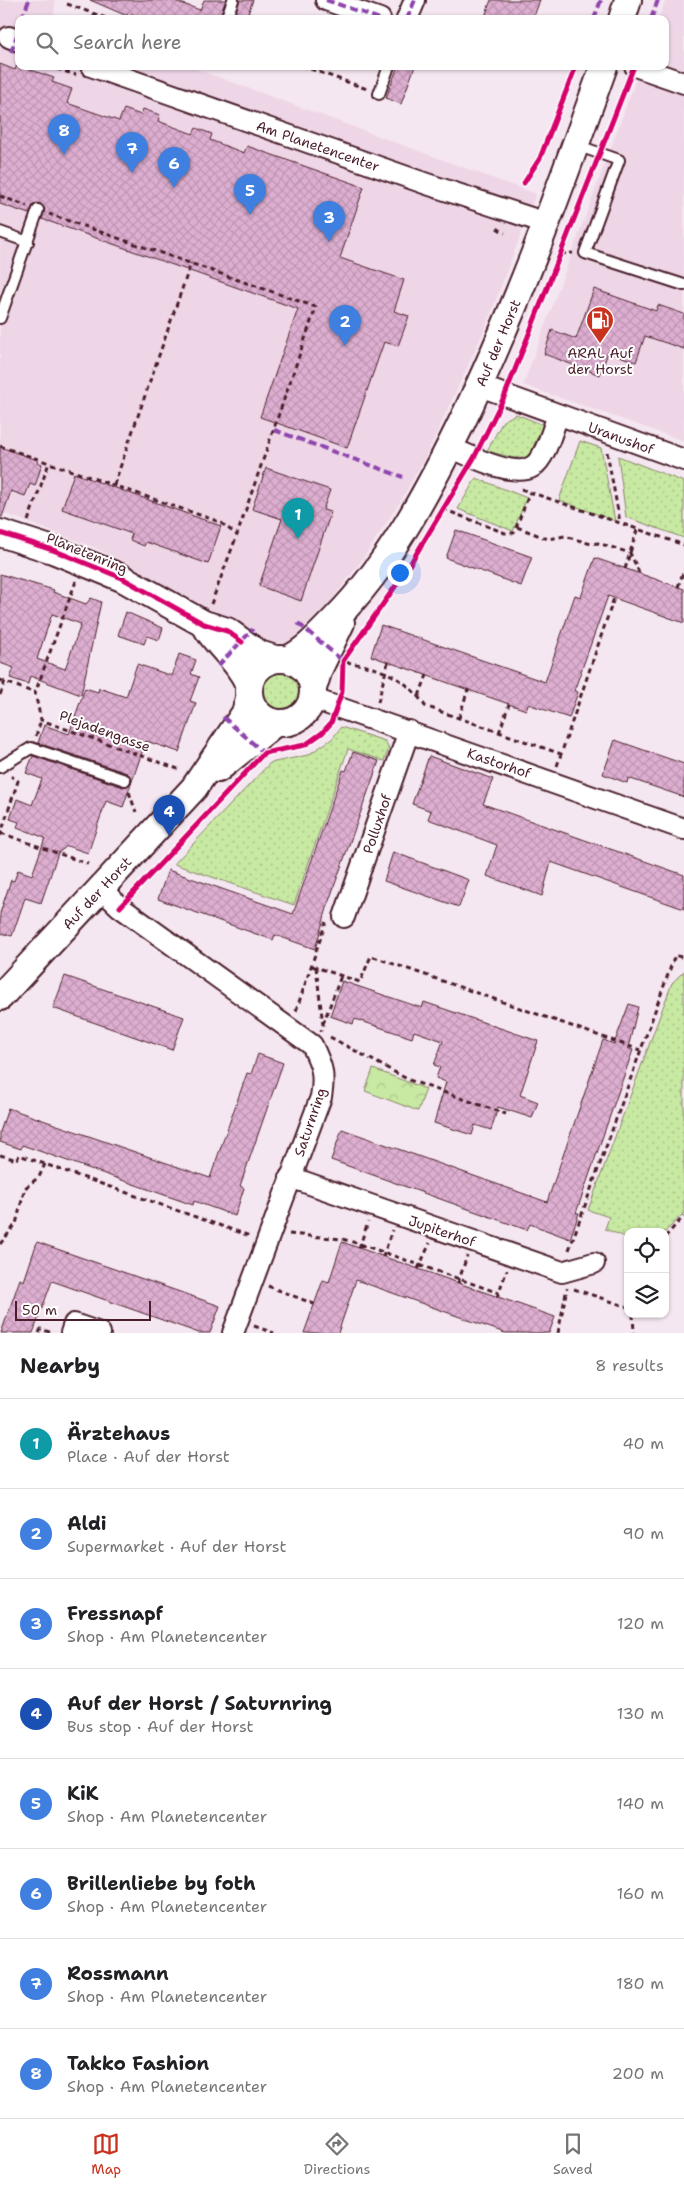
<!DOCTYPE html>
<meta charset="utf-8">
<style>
:root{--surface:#fff;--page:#f2f2f2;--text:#202124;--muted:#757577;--line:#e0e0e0;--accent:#c8321e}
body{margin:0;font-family:"Shantell Sans",sans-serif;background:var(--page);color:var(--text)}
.controls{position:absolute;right:15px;bottom:15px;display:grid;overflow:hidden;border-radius:10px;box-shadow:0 1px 4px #0004}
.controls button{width:45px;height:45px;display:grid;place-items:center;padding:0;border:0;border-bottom:1px solid var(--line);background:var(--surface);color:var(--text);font:25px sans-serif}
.scale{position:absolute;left:15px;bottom:12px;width:136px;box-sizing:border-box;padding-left:5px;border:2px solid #4a1f2b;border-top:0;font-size:14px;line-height:18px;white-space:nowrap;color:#4a1f2b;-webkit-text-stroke:4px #fff;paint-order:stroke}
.you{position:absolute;left:399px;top:572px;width:18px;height:18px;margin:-12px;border:4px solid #fff;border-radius:50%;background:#1a73e8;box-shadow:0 0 0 8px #1a73e833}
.badge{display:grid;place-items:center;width:32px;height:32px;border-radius:50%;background:var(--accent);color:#fff;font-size:16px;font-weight:700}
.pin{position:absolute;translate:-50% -41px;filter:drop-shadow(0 1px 2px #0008)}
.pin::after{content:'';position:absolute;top:26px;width:18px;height:15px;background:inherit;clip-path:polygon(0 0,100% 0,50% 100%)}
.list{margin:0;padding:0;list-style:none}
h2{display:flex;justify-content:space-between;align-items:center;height:65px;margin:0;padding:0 20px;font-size:21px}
h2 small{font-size:16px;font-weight:400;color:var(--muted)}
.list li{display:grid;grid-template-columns:32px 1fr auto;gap:15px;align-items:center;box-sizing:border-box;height:90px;padding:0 20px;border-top:1px solid var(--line)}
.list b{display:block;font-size:19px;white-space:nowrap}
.list p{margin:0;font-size:16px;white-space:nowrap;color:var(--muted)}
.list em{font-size:16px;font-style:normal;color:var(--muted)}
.icon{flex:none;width:28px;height:28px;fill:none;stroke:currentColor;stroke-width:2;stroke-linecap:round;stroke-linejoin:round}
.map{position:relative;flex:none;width:684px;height:1333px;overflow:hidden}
.search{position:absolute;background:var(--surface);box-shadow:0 1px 4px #0004;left:15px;right:15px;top:15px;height:55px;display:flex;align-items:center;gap:12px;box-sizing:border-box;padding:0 18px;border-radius:10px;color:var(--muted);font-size:19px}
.sheet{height:785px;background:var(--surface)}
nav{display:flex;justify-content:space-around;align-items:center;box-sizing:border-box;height:70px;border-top:1px solid var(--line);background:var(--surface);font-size:14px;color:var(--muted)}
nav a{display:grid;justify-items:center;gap:2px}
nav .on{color:var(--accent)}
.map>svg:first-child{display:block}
.built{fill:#eed6e7}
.grass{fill:url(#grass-dots);stroke:#888466}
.forest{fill:url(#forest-crowns);stroke:#888466}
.building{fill:url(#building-cross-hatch);stroke:#4a1f2b;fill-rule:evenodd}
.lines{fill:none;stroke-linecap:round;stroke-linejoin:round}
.service-casing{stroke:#4a1f2b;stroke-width:14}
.minor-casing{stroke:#4a1f2b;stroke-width:24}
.tertiary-casing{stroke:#4a1f2b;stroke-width:30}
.path{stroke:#4a1f2b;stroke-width:3;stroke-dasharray:5 4;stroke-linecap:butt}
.service{stroke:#fff;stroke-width:10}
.minor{stroke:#fff;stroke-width:20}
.tertiary{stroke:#fff;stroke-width:26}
.quiet{stroke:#8e44ad;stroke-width:4;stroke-dasharray:8 4;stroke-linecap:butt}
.cycleway-casing{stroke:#fff;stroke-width:8}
.cycleway{stroke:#d6006c;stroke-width:5}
.labels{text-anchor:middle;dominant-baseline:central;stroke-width:4;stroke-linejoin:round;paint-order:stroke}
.street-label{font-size:14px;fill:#4a1f2b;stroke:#fff}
.poi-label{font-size:14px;fill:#4a1f2b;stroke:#fff}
</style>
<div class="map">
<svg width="684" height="1333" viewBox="0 0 684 1333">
<defs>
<pattern id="grass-dots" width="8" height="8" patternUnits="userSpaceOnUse" patternTransform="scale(1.25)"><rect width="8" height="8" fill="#c7e9a2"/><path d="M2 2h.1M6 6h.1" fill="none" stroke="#acc78c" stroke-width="1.8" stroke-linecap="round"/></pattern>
<pattern id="forest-crowns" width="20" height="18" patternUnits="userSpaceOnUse" patternTransform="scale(1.25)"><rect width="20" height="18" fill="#c7e9a2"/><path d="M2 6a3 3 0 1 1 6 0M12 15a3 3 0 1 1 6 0" fill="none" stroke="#acc78c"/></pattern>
<pattern id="building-cross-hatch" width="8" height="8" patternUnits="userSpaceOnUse" patternTransform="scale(1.25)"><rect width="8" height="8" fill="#ddaed0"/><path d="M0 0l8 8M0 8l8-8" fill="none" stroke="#bf95b3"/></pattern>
</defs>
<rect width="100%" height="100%" fill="#f5e7f1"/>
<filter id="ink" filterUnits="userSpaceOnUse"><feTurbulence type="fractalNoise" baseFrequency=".02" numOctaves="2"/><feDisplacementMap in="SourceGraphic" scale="10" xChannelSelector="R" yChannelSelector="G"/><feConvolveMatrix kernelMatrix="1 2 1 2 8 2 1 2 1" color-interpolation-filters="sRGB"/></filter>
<g filter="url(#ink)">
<path class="built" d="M0,0h55l-1,17 5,2h-40v47h169l348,128 -51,135 -58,125 -27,48 -38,58 -34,45 -40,39 -31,-3 -125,-75 -41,-20 -91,-34z
M666,0h18v441l-161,-56 118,-319h24v-47h-7z"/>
<path class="grass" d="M516,414l30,12 -13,30 -19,2 -27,-7 16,-30z
M580,441l21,7 14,73 -56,-21z
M618,456l66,26v56l-58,-21z
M476,478l51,20 -14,33 -55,-22z
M263 692a20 20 0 1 1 40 0a20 20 0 1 1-40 0Z
M341,727l44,14 4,7 -5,13 -36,-12 -54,156 -120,-41 96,-101 38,-8 24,-16z
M684,971v242l-19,19h-37v6l-23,-9 4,-12 -21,-7 84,-227z"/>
<path class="forest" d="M373,1069l53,20 -8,22 -53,-20z"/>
<path class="building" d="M90,0h82l28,10 4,-10h22l-7,19h-74l-17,-6 -1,3z
M240,0h13l-7,19h-13z
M491,0h49l-7,19h-49z
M0,64l15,6 2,-5 37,13 -2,4 20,7 -5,14 52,18 5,-12 17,6 2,-6 17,6 -2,6 35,13 3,-6 16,6 -2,6 34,13 3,-7 117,41 -24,71 64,22 -10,31 15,5 -11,30 -14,-4 -37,106 -87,-31 38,-108 -256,-90 3,-10 -5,-6 -7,2 -4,9 -29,-10z
M398,66h17l-14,38 -15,-6z
M594,289l62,22 2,-6 26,9v35l-39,-13 -9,26 -28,-10 -8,23 -56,-21 8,-24 24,9z
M0,447l38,13 -1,2 5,2 -7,22 -5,-2 -5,12 -14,-5 -9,26 -2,-1z
M266,468l64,22 -7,20 8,2 -30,89 -42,-15 23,-67 -30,-10z
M74,473l147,53 -13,38 -62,-22 -2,4 -14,-6 2,-6 -70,-25z
M456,530l76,27 -11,29 -75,-28z
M595,558l89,31v34l-76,-27 -34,95 4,1 -9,26 -41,-14 -2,6 -155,-54 10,-31 164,57 30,-87 6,2z
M0,574l54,16 -1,2 33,12 5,-6 10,4 -20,93 -51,-19 -2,8 -18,-6 4,-10 -14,-5zM52,614l29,10 -16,45 -28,-10z
M126,612l37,16 -4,12 -12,-4 -3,8 -26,-9z
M179,654l17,6 -5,14 8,3 -9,24 6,2 -17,49 -33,-11 -23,66 -17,-6 -18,52 -21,-7 -9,7 -17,50 -16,-5 -13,38 -12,-3v-20l11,-33 3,1 4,-11 14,5 13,-37 -28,-11 2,-5 -9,-3 7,-20 15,6 10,-26 -16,-6 7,-17 90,31 6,-2 3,-3 -5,-9 -89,-30 6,-18 25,9 16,-46 13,4 1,-4 27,9 11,-33 35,12z
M615,740l69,24v33l-56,-19 -1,5 -24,-9z
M353,752l26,9 -49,137 -15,51 -40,-14 -2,5 -115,-41 10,-29 125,44 50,-144 3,1z
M429,756l64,23 -10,25 201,71v34l-133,-47 -9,34 -55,-20 10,-31 -69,-26 3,-8 -19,-7z
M393,852l76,28 -10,27 -75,-26z
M65,976l119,41 -12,33 -119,-42z
M342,981l80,27 2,-6 114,39 -18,54 18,7 -6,16 -34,-11 -7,23 -16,-5 -3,10 -38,-12 12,-41 -10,-4 4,-11 -6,-2 9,-24 -29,-10 -2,7 -57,-19 -2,5 -23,-8z
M629,1004l9,3 -10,41 5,2 -57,163h3l-9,26 -40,-15 -3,6 -196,-70 11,-31 205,73 56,-162 11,4z
M258,1054l25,9 -43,123 4,2 -9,28 -41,-15 -1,4 -171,-60 -1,4 -21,-7v-10l8,-24 202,70 37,-105 4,1z
M37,1242l183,64 -10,27h-11l-147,-52 -19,52h-32l19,-54 4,2z
M342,1242l213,75 -6,16h-44l-149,-53 -18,53h-34l19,-53 6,2z"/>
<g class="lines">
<g class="service-casing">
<path id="service" d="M226,19l7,-19
M379,94l10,-28
M576,145l43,15 -34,93 99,32
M0,232l28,10
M0,318l38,-108
M0,767l31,-19 94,32"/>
</g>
<g class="minor-casing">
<path id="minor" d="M326,0l54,19
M407,19l8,-19
M9,37l10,4
M91,66l336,118 119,39
M635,66l49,17
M480,386l204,74
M450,447c17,8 64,31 82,20 14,-9 20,-37 26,-52
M314,699l370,130
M101,889l19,18 192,138c10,21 13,29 9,52l-88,236
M344,917l65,-186
M290,1177l272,95 32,-9
M71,1333l3,-9 26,9"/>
</g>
<g class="tertiary-casing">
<path id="tertiary" d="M622,19l6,-19
M0,533l53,17 69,28 82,46 23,7 32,23 16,5
M208,630c13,19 32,33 41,55
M249 691a32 32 0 1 1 64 0a32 32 0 1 1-64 0Z
M288,659c19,-9 33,-26 48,-41 53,-54 90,-123 123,-190 57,-117 101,-240 145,-362
M314,685l5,-16 22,-46
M218,769l57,-46
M0,997l194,-209 51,-75 4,-15"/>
</g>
<path class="path" d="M67,4l42,15
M48,66l28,9
M302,66l65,23
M0,196l27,10
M497,228l8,5
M561,254l12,-1
M0,446l220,76 17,13 79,-228 -267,-93
M607,452l13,70
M114,485l77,-222
M521,489l163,56
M443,509l62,24h9l16,-41
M28,521l21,-58
M517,527l31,12 17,-3 26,8 7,-1 32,10 10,21
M625,569l12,-39
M76,581l-41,112 6,27 137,49
M678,587l6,-17
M211,604l26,-69
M346,662c35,6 59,14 79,44l136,48
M0,680l35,13
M0,695l5,-14
M419,696l8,-21
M378,702l10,-40
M459,718l9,-29
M499,733l10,-29
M36,736l5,-16
M557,766l57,-168
M129,792l7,20
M1,833l87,31
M0,836l18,-55 -7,-5
M312,966l48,16 11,-26 269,94
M316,967l7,58 -2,6
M296,1011l30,-89
M323,1024l18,-48
M330,1037l79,43 97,34
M0,1155l17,5 2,-5 231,81
M289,1234l53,5 18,5 139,49
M665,1237l19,-21
M0,1244l16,-20 9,-36 14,-11 6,-13
M359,1248l9,-26
M569,1250l106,-295 9,3
M383,1257l9,-27
M418,1269l12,-26
M458,1283l9,-27
M268,1286l46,18
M574,1289l54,18
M497,1297l10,-27
M633,1314l1,19
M254,1326l20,7
M39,1333l2,-4 11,4
M558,1333l9,-45"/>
<use href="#service" class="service"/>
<use href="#minor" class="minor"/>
<use href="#tertiary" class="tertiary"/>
<path class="quiet" d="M326,0l54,19
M22,19l7,-19
M407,19l8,-19
M594,19l7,-19
M651,19l7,-19
M11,52l8,-22
M274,430l129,47
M298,623l45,38
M218,666l35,-37
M223,717l41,36"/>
<g class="cycleway-casing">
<path id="cycleway" d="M524,183l16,-25 36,-92
M0,533l53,17 69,28 82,46 23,7 15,11
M120,907l144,-154 41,-8 17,-12 9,-10 11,-31 1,-31 61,-87 70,-116 31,-63 129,-329"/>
</g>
<use href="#cycleway" class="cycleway"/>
</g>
</g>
<defs>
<g id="fuel-pin" transform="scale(1.4375)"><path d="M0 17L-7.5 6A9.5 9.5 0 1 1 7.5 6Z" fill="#c8321e" stroke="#fff"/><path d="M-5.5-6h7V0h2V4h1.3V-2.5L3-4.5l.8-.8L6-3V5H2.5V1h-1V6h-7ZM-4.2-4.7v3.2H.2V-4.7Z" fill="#fff"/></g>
</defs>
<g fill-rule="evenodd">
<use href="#fuel-pin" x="600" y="320"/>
</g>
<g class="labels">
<g class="street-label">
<text transform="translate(318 146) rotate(19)">Am Planetencenter</text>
<text transform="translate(498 343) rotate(-67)">Auf der Horst</text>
<text transform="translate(621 438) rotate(20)">Uranushof</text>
<text transform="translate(87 553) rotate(22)">Planetenring</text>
<text transform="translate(105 731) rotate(20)">Plejadengasse</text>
<text transform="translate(499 763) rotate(19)">Kastorhof</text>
<text transform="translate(377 824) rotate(-71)">Polluxhof</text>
<text transform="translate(97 893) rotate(-47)">Auf der Horst</text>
<text transform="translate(310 1122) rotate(-71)">Saturnring</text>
<text transform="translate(442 1231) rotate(19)">Jupiterhof</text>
</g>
<g class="poi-label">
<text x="600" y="353">ARAL Auf<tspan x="600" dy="16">der Horst</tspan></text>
</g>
</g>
</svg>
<div class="controls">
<button><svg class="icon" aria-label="locate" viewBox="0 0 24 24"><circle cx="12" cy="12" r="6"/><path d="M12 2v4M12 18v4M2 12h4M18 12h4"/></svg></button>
<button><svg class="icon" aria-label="layers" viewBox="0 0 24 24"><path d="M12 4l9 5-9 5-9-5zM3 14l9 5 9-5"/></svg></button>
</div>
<div class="scale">50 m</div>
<div class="you"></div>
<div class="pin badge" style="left:298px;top:539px;background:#0f9aa8">1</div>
<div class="pin badge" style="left:345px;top:346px;background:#3f7fe0">2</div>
<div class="pin badge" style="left:329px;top:242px;background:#3f7fe0">3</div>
<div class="pin badge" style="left:169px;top:836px;background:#1a4fb4">4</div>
<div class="pin badge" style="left:250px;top:215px;background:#3f7fe0">5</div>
<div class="pin badge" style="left:174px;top:188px;background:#3f7fe0">6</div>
<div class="pin badge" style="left:132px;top:173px;background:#3f7fe0">7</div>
<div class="pin badge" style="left:64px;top:155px;background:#3f7fe0">8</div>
<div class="search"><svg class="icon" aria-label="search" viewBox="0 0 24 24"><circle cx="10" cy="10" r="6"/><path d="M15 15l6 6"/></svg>Search here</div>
</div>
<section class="sheet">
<h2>Nearby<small>8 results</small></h2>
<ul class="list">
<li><span class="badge" style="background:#0f9aa8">1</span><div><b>Ärztehaus</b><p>Place · Auf der Horst</p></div><em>40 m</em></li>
<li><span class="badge" style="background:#3f7fe0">2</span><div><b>Aldi</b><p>Supermarket · Auf der Horst</p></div><em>90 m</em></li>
<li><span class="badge" style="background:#3f7fe0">3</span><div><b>Fressnapf</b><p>Shop · Am Planetencenter</p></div><em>120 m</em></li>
<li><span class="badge" style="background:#1a4fb4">4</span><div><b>Auf der Horst / Saturnring</b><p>Bus stop · Auf der Horst</p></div><em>130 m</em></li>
<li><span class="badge" style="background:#3f7fe0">5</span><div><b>KiK</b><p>Shop · Am Planetencenter</p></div><em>140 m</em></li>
<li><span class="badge" style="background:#3f7fe0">6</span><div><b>Brillenliebe by foth</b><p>Shop · Am Planetencenter</p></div><em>160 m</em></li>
<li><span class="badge" style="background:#3f7fe0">7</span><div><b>Rossmann</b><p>Shop · Am Planetencenter</p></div><em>180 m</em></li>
<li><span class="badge" style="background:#3f7fe0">8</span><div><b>Takko Fashion</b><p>Shop · Am Planetencenter</p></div><em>200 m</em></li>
</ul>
</section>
<nav>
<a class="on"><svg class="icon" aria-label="map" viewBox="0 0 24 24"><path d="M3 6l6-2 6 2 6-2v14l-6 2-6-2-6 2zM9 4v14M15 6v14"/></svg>Map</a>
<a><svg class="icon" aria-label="directions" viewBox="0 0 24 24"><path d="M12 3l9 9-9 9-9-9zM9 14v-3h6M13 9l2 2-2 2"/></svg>Directions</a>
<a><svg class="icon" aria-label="saved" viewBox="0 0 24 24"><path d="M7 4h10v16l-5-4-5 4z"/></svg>Saved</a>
</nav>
